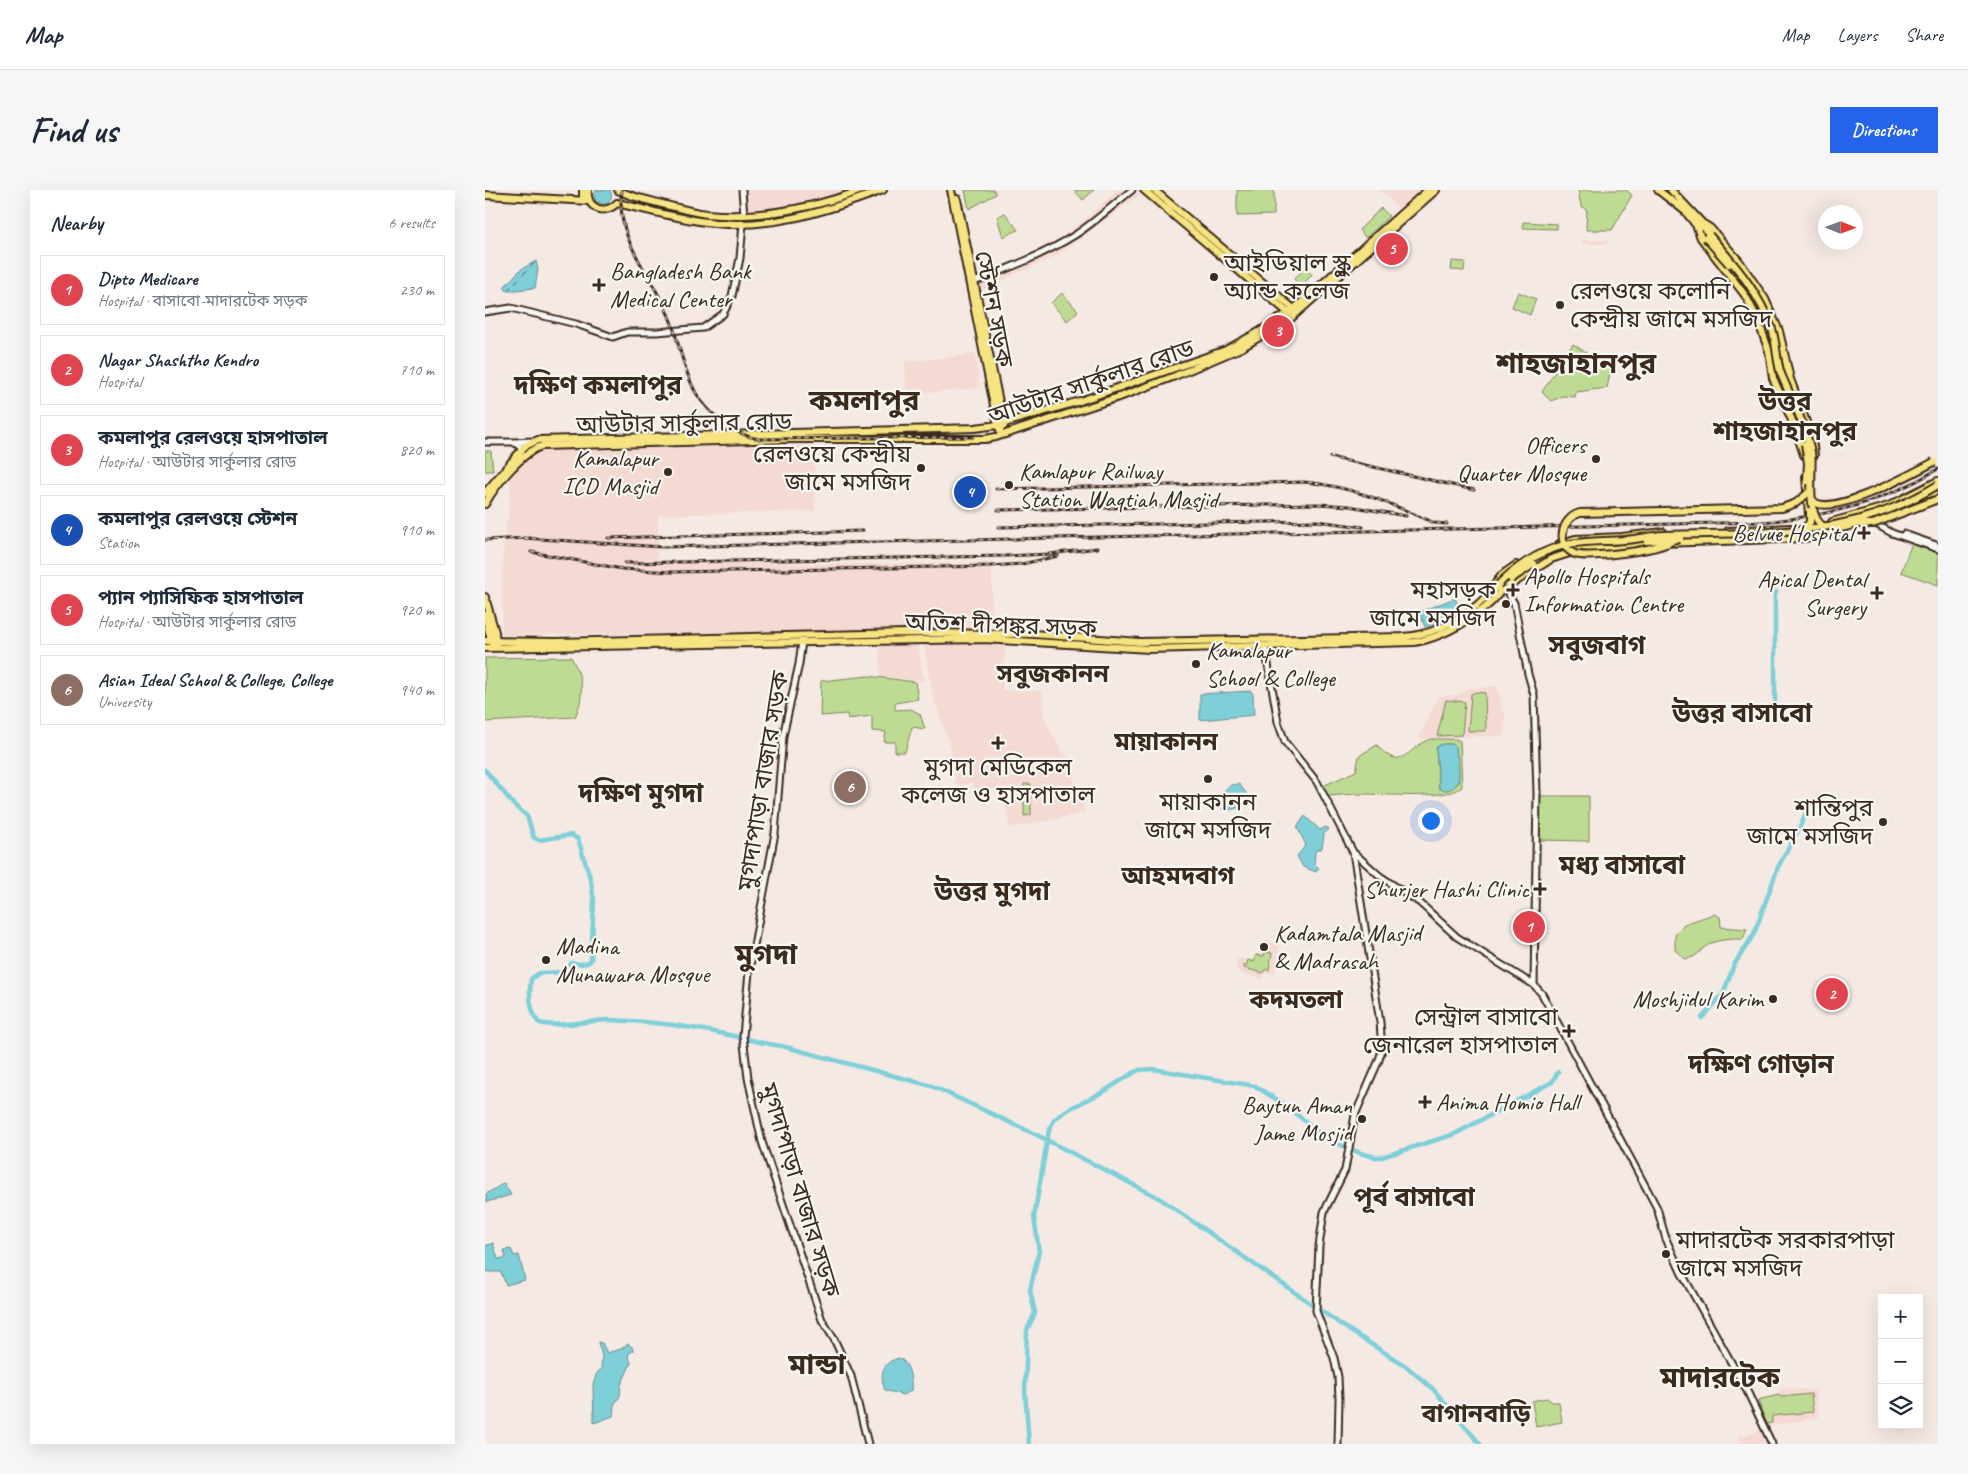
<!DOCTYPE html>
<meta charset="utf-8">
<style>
:root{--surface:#fff;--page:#f6f6f7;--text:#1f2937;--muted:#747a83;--line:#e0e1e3;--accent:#2563eb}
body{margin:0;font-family:Caveat,"Noto Sans Bengali",sans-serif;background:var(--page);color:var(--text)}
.controls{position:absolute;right:15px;bottom:15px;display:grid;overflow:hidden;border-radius:0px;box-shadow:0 5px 20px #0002}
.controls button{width:45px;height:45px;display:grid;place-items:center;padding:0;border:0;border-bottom:1px solid var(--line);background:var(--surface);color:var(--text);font:25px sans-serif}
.compass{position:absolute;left:1333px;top:15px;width:45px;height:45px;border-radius:50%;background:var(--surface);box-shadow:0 5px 20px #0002;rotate:91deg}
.you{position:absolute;left:945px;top:630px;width:18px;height:18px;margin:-12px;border:4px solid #fff;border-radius:50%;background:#1a73e8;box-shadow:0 0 0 8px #1a73e833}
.badge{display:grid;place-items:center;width:32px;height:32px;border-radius:50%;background:var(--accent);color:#fff;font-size:16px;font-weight:700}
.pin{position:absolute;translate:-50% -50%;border:2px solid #fff;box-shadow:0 1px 5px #0006}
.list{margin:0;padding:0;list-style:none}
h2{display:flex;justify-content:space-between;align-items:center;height:65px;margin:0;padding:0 20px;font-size:21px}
h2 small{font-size:16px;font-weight:400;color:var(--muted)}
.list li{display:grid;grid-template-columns:32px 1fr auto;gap:15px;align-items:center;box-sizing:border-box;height:70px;margin:0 10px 10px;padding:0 10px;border:1px solid var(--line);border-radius:0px}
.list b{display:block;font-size:19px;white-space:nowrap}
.list p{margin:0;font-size:16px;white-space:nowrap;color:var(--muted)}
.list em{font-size:16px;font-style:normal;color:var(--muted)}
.icon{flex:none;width:28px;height:28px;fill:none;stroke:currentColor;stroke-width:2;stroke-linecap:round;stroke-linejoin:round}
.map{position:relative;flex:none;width:1453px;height:1254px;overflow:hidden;border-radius:0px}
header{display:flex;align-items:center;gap:30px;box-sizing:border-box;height:70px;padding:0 25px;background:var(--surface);border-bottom:1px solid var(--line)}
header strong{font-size:24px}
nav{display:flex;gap:28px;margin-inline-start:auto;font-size:18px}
.intro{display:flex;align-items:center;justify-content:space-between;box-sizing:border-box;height:120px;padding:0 30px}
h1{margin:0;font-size:35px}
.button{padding:12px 22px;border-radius:0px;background:var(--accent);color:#fff;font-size:18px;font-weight:700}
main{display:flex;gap:30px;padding:0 30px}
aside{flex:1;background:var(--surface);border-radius:0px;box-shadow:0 5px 20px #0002}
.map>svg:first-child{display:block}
.built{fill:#f4dad3}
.green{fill:#bedb94;stroke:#7c8259;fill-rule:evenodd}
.water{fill:#7fcfd9;stroke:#648d8e}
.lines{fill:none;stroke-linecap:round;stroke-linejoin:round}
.canal{stroke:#7fcfd9;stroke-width:4.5}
.ferry{stroke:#4c534d;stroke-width:1;stroke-dasharray:6 5;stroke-linecap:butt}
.minor-casing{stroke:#3b2a1e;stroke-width:9}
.major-casing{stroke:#3b2a1e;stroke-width:10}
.minor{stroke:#f6f6f2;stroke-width:5}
.major{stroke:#f6e381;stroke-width:6}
.rail-casing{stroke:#3b2a1e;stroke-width:3}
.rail{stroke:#f6f6f2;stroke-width:1;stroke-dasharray:4;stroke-linecap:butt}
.major-bridge-casing{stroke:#3b2a1e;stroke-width:10;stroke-linecap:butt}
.major-bridge{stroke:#f6e381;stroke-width:6}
.poi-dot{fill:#3b2a1e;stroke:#f6f6f2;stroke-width:2}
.labels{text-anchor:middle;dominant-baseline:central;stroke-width:4.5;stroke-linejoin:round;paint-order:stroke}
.poi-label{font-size:24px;fill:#3b2a1e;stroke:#f6f6f2;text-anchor:end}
.street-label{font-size:24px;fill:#3b2a1e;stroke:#f6f6f2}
.neighbourhood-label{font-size:25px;font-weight:bold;fill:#3b2a1e;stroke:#f6f6f2}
.quarter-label{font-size:26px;font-weight:bold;fill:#3b2a1e;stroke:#f6f6f2}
.district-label{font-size:29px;font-weight:bold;fill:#3b2a1e;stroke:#f6f6f2}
</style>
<header>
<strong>Map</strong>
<nav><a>Map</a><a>Layers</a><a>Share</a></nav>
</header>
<div class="intro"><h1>Find us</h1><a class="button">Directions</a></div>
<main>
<aside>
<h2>Nearby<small>6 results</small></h2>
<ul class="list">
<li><span class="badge" style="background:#e0444e">1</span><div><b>Dipto Medicare</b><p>Hospital · বাসাবো-মাদারটেক সড়ক</p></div><em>230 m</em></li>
<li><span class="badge" style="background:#e0444e">2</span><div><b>Nagar Shashtho Kendro</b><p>Hospital</p></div><em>710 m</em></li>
<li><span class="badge" style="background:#e0444e">3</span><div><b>কমলাপুর রেলওয়ে হাসপাতাল</b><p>Hospital · আউটার সার্কুলার রোড</p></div><em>820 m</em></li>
<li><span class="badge" style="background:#1a4fb4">4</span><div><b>কমলাপুর রেলওয়ে স্টেশন</b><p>Station</p></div><em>910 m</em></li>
<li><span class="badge" style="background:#e0444e">5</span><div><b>প্যান প্যাসিফিক হাসপাতাল</b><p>Hospital · আউটার সার্কুলার রোড</p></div><em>920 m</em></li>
<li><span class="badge" style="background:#8d6e63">6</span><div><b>Asian Ideal School &amp; College, College</b><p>University</p></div><em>940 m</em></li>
</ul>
</aside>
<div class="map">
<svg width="1453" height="1254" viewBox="0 0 1453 1254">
<rect width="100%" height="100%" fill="#f5e9e4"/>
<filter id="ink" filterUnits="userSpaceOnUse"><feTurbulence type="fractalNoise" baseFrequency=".02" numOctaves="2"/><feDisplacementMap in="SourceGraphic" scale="10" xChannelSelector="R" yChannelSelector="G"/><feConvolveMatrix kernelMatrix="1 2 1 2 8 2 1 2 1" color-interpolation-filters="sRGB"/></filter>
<g filter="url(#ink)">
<path class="built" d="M257,0h113l-47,14 -64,11z
M632,0h14l8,5 -81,60 -77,35 -2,-15 25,-8 58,-30 24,-18z
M895,0h43l-23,20z
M1097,50h26v4h-26z
M490,164l5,34 -74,6 -1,-32z
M329,255l1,66 -157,4v45l157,4 177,-1v68l-490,4 1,-83 7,-56 1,-44 2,-2z
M432,451l7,40 -44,-4 -1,-35z
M488,452l32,3 -3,45 40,1 3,28 15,30 11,11 5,35 1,3 5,-1 2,16 -74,15 -9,-40 -27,4 -1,-9 -17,3 -5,-38 -17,-48 -11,-56z
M1013,496l4,25 3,1 -1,24 -85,2 19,-42 19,-1 11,-6z
M780,751l15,3 -6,30 -9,-1 -2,6 -20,-5 -8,-6 3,-10 16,4 2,-7h6z
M1295,1198l36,2 2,28 -52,8 -10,-25 23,-6z
M1276,1241l6,13h-26l-2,-8z"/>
<path class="green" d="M480,0h29l2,4 -27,15z
M589,0h20l-11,10z
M752,0h37v25l-37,1z
M1093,0h48l6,5 -20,35h-26l1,-20 -6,-4z
M896,18l8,8 -23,22 -7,-8z
M520,23l13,17 -15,7 -6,-20z
M1038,32l34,2v5l-34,-1z
M967,71l13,1 -1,9 -13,-1z
M820,78l7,7 -11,11 -7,-7z
M1033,102l18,7 -6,16 -18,-8z
M577,103l16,18 -11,10 -16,-18z
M1088,154l38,25 -4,19 -31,4 -1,5 -12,-1 -12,5 -9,-9z
M0,261h6l2,20h-8z
M1427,353l26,9v33l-37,-13z
M86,467c12,21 14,38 4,60l-90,5v-64z
M383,486l47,6 3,17 -23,4v7l16,-1 9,5 5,15 -13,-2 -7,25h-10v-10h-11l2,-10 -14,-1v-15l-24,3 -1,-5 -27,2 1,-35z
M991,502l9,1 1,38h-18l3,-37z
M961,510l19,2 -3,33 -25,1z
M946,549h25l4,2 2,46c-15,13 -78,7 -99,7 -11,0 -23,1 -35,2l-5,-10 33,-15 3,-15 18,-11c25,30 32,0 54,-6zM961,554h6l4,3 3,36 -20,5 -3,-38z
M539,594h7v31l-7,1z
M1054,606h50v45l-51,-1z
M1229,724l6,3 1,10 26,2 -4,10c-11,0 -25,0 -35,6 -10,6 -9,12 -23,14l-10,-9v-15l9,-11z
M780,762l7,1 -3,17 -3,-1 -3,4 -19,-5v-3l2,1 2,-6 6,2 2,-7 8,1z
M1326,1204l2,18 -41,4v7l-6,1 -8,-24 21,-5 2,2z
M1062,1208l5,4h7l3,20 -26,5 -4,-26z"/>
<path class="water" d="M111,0h14c3,6 1,11 -5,14l-8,-2 -3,-5z
M51,71l2,9 -3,18 -28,3 -3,-4 16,-17z
M970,408l6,15 -36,14 -6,-15z
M766,501l2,3 1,21 -54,5v-26z
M957,554h10l4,3c1,13 9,38 -6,42 -5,2 -7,2 -11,-1l-3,-41z
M754,594l7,9 -5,14 -12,3h-6l-2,-5 1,-6 -2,-5 11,-9z
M820,626l15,14 6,-3 3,2 -5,5 -2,14 -7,3 -1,13 5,4 -3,4 -13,-5 -6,-11 9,-11 -9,-18z
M19,993l7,12 -24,7 -1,-8z
M8,1053l5,16 8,-1 -2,-8 7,-1 3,7 5,-1 6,25 -19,5 -5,-13h-13l-3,-6v-20z
M113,1152l4,1 5,10 14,-4 7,-5 4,3 1,4 -5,3 3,9 -10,22 -1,11 -6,9 -1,11 -19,7 -1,-39 4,-11 4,-4 1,-13z
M414,1168c11,5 13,22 12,33l-8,4 -18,-5c-6,-15 -3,-28 14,-32z"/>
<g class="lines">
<path class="canal" d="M1290,521v-116l1,-3
M0,580l29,35 13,11 7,22 5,2 32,-5 7,4 13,42 3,20 -3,59c-5,6 -13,3 -20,3l-3,9 -29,1 -8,6c-2,14 -2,30 7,43 13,7 54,-2 71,-2 41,1 85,7 125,16 16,4 32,8 48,10l150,40 105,49 122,63 190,132 58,37 26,22 47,55
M1217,828l21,-24 11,-29 20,-31 24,-67 21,-38 10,-24
M544,1254l-4,-53 2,-61 8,-17 -5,-23 9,-39 -5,-34 15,-87 5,-10 11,-9 38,-19 30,-19 6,-3 14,-1 102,17 32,20 38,32 35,15 15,4h7l73,-23 97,-52 6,-10"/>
<path class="ferry" d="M22,101l29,-30"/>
<g class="minor-casing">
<path id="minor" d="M257,0l2,25
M489,92c35,-14 69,-27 101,-47 20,-13 38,-30 57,-45
M0,122l26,-4 65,16 37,13 14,-5h30l46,-4 20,-14 9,-18 8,-38 3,-34
M0,252h28l10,6
M28,252l19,-1
M1389,333l18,10 46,16
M1419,344l32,11
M1019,397l10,16 14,71 6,21 3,98 -3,192 8,9 106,197 9,17 9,31 15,33 66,119 25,53
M317,451l-3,23 -16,72 -8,97 -26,139 -6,64 5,42 14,64 60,178 12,19 17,37 17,68
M780,457l13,75 7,20 32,40 36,70 27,24 40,27 37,34 77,48
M853,1254l1,-45 -1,-22 -4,-19 -18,-47 3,-65 5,-34 21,-42 10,-55 24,-55 3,-10 -2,-28 -27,-170"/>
</g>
<g class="major-casing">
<path id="major" d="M103,0c-2,18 16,26 29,13 27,6 55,14 82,18 64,11 126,-9 184,-31
M133,0c12,7 27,9 40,13 16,4 33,9 49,11 52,5 106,-6 155,-24
M466,0l47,235 4,10
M659,0l148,126
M669,0l142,121
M1173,0l27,21 14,18
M1186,0l31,33 7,12
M0,5l104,6
M472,9l47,227
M98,10v-10
M1217,33l8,5 29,33 26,38 14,32 11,48 22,59 2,17
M1212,37l4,11 44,57 12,23 12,33 4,27 22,49 9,28
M1321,287l3,38
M0,303l40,-47 13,-6 437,-12 23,-3 82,-24 146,-51 33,-18 35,-23 134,-119
M0,314c10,-18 37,-52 57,-58l250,-7h193l11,-2 126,-41 53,-20 66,-28 49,-29 146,-129
M1347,332l57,-16 49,-25
M1374,333l43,-15 36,-18
M1243,341l62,-3
M1074,354l16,-5 47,-2 41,-5
M1008,397l9,-12 14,-10
M1016,401l50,-32 28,-9 83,-7 143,-5 38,-8
M0,407l10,35 1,12
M0,425l7,30
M0,451l72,1 348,-9 128,1 107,8 262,-5c38,-2 71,-24 96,-52
M0,458l499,-9 165,10 265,-7c29,-4 77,-31 90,-57"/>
</g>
<use href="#minor" class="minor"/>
<use href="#major" class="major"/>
<g class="rail-casing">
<path id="rail" d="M137,0c-8,52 34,88 50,134 7,20 13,50 24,69 13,21 38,42 63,46l214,-2
M845,267l144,33
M511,299l308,-7c48,4 87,22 131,41l12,1
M513,320l320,-6 31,2 57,10
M513,337l319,-6 46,6
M39,348l138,9 1100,-25c66,-6 119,-18 176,-53
M123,348l255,-7
M0,350l45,-2
M46,362l91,17 49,3 320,-6 31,-2 36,-8
M140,373l380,-7 45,-2 47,-6"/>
</g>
<use href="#rail" class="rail"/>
<g class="major-bridge-casing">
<path id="major-bridge" d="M1224,45c25,29 50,57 63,94 5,15 4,31 9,45 11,26 24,50 30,78 3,18 -7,66 14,75
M1221,48l23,26
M1320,254l3,19 -1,18
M1327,309c12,23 105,-28 122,-37
M1319,339l6,-7v-11
M1352,339l20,-5h16l65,-25
M1189,349c-8,11 -86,20 -99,15 -20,-8 -14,-36 5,-41l202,-5 14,-5 12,-10
M1162,351l33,-2
M1026,389l23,-15
M1013,395c16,-17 41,-33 63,-39 21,-6 43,-4 64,-6 13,-1 25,-4 38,-5 50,-2 101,0 151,-7 43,-5 87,-20 124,-43"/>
</g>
<use href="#major-bridge" class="major-bridge"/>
</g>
</g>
<g class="poi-dot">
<circle cx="729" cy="87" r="5"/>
<path d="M111.5 87.5h5v5h5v5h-5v5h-5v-5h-5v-5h5z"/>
<circle cx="1075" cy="115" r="5"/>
<circle cx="1111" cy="269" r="5"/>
<circle cx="436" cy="278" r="5"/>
<circle cx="183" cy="282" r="5"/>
<circle cx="524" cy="295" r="5"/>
<path d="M1376.5 335.5h5v5h5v5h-5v5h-5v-5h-5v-5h5z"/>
<path d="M1025.5 392.5h5v5h5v5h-5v5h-5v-5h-5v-5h5z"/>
<path d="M1389.5 395.5h5v5h5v5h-5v5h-5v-5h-5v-5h5z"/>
<circle cx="1021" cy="414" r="5"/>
<circle cx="711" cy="474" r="5"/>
<path d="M510.5 545.5h5v5h5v5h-5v5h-5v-5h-5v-5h5z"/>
<circle cx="723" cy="589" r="5"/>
<circle cx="1398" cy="632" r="5"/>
<path d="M1052.5 691.5h5v5h5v5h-5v5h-5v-5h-5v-5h5z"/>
<circle cx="779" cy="757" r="5"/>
<circle cx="61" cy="770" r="5"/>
<circle cx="1288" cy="809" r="5"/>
<path d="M1081.5 833.5h5v5h5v5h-5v5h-5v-5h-5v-5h5z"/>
<path d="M937.5 904.5h5v5h5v5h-5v5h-5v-5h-5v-5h5z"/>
<circle cx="877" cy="929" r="5"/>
<circle cx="1181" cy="1064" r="5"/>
</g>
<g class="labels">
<g class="poi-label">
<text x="739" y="73" text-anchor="start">আইডিয়াল স্কুল<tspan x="739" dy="28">অ্যান্ড কলেজ</tspan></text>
<text x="125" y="81" text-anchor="start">Bangladesh Bank<tspan x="125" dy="28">Medical Center</tspan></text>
<text x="1085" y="101" text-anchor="start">রেলওয়ে কলোনি<tspan x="1085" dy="28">কেন্দ্রীয় জামে মসজিদ</tspan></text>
<text x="1101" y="255">Officers<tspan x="1101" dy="28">Quarter Mosque</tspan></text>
<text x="426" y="264">রেলওয়ে কেন্দ্রীয়<tspan x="426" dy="28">জামে মসজিদ</tspan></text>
<text x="173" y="268">Kamalapur<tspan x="173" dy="28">ICD Masjid</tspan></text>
<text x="534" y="281" text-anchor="start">Kamlapur Railway<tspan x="534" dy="28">Station Waqtiah Masjid</tspan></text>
<text x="1368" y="343">Belvue Hospital</text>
<text x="1039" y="386" text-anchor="start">Apollo Hospitals<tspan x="1039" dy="28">Information Centre</tspan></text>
<text x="1381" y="389">Apical Dental<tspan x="1381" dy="28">Surgery</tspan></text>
<text x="1011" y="400">মহাসড়ক<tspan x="1011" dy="28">জামে মসজিদ</tspan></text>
<text x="721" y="460" text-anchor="start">Kamalapur<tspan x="721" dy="28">School &amp; College</tspan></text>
<text x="513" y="577" text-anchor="middle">মুগদা মেডিকেল<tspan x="513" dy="28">কলেজ ও হাসপাতাল</tspan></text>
<text x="723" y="612" text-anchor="middle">মায়াকানন<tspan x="723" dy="28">জামে মসজিদ</tspan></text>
<text x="1388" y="618">শান্তিপুর<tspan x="1388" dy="28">জামে মসজিদ</tspan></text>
<text x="1044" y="699">Shurjer Hashi Clinic</text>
<text x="789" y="743" text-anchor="start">Kadamtala Masjid<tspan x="789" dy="28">&amp; Madrasah</tspan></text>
<text x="71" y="756" text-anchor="start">Madina<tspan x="71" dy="28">Munawara Mosque</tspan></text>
<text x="1278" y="809">Moshjidul Karim</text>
<text x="1073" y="827">সেন্ট্রাল বাসাবো<tspan x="1073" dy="28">জেনারেল হাসপাতাল</tspan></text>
<text x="951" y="912" text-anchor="start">Anima Homio Hall</text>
<text x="867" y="915">Baytun Aman<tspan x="867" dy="28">Jame Mosjid</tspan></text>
<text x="1191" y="1050" text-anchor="start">মাদারটেক সরকারপাড়া<tspan x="1191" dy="28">জামে মসজিদ</tspan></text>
</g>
<g class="street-label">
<text transform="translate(509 119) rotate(79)">স্টেশন সড়ক</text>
<text transform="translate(606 192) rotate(-19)">আউটার সার্কুলার রোড</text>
<text transform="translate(199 233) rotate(-1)">আউটার সার্কুলার রোড</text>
<text transform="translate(516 435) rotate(2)">অতিশ দীপঙ্কর সড়ক</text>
<text transform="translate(278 591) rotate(-81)">মুগদাপাড়া বাজার সড়ক</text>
<text transform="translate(315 1000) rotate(73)">মুগদাপাড়া বাজার সড়ক</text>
</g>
<g class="neighbourhood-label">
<text x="568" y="484">সবুজকানন</text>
<text x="681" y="552">মায়াকানন</text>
<text x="693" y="686">আহমদবাগ</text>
<text x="811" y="810">কদমতলা</text>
<text x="991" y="1224">বাগানবাড়ি</text>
</g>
<g class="quarter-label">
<text x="113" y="195">দক্ষিণ কমলাপুর</text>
<text x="1300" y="211">উত্তর<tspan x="1300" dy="30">শাহজাহানপুর</tspan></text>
<text x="1112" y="455">সবুজবাগ</text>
<text x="1257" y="523">উত্তর বাসাবো</text>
<text x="156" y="603">দক্ষিণ মুগদা</text>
<text x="1137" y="675">মধ্য বাসাবো</text>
<text x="507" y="701">উত্তর মুগদা</text>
<text x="1276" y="874">দক্ষিণ গোড়ান</text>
<text x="929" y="1007">পূর্ব বাসাবো</text>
</g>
<g class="district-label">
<text x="1091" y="173">শাহজাহানপুর</text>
<text x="379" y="210">কমলাপুর</text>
<text x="281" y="764">মুগদা</text>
<text x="332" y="1174">মান্ডা</text>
<text x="1235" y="1187">মাদারটেক</text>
</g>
</g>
</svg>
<div class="controls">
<button>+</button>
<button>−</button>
<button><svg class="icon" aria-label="layers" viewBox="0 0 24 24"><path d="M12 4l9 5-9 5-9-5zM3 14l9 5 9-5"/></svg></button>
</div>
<svg class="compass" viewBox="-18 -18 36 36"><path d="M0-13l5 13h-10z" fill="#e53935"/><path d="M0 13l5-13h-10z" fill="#747a83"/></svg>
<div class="you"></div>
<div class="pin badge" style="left:1044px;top:737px;background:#e0444e">1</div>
<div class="pin badge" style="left:1347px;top:804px;background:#e0444e">2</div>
<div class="pin badge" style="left:793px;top:141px;background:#e0444e">3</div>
<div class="pin badge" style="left:485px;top:302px;background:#1a4fb4">4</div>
<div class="pin badge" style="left:907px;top:59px;background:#e0444e">5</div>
<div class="pin badge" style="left:365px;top:597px;background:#8d6e63">6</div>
</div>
</main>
